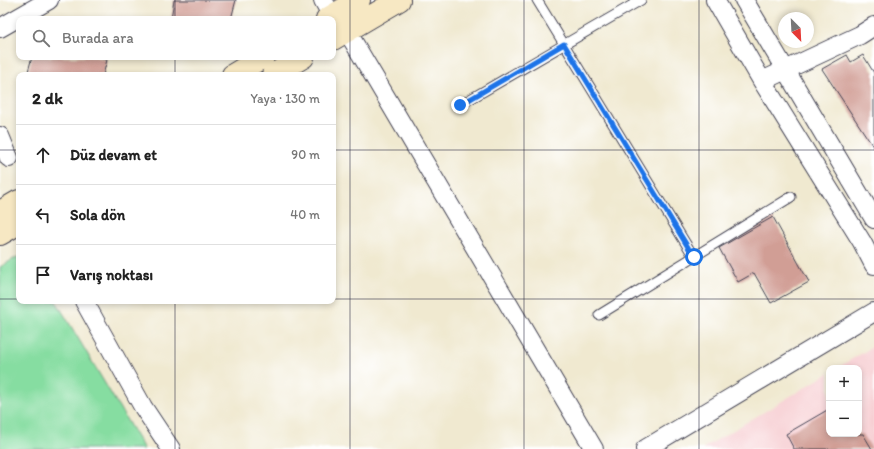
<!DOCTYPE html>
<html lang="tr">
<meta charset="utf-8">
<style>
:root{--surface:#fff;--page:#f2f2f2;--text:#222;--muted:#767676;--line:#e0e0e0}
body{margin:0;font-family:Itim,sans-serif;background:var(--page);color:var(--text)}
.controls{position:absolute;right:12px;bottom:12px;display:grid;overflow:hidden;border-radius:8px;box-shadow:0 2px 6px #0003}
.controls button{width:36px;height:36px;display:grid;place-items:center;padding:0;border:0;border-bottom:1px solid var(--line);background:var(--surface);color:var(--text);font:20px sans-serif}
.compass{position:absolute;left:778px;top:12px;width:36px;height:36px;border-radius:50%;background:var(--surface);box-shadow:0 2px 6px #0003;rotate:156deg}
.stop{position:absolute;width:12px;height:12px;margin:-9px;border:3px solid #1a73e8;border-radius:50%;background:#fff}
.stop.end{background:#1a73e8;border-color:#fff;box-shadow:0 1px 4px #0008}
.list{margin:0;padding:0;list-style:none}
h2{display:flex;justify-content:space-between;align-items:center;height:52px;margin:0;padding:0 16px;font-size:17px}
h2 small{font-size:13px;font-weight:400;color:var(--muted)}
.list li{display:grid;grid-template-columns:26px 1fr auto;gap:12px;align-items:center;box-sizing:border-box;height:60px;padding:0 16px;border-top:1px solid var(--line)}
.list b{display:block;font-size:15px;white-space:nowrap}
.list em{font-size:13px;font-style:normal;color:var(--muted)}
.icon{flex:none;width:22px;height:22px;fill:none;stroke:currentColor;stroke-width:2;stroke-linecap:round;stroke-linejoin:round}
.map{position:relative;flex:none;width:874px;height:449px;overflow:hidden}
.search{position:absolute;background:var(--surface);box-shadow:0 2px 6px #0003;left:16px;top:16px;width:320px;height:44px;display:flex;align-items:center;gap:10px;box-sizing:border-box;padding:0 14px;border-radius:8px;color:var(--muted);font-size:15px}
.panel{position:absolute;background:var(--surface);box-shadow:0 2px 6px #0003;left:16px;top:72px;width:320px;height:232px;border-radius:8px}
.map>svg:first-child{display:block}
.built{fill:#f7cfd3}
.green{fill:#86dda1;stroke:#54806e}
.building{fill:#d19e95}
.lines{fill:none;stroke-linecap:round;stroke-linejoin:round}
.lane-casing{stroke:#414051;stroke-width:11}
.street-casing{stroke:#414051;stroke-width:20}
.secondary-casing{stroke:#414051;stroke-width:24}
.lane{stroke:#fff;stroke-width:9}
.street{stroke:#fff;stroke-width:18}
.secondary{stroke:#f7e8c3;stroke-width:22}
.route{stroke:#1a73e8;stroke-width:5}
.grid{fill:none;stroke:#22223b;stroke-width:1;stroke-opacity:0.55}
</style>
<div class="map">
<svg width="874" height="449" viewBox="0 0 874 449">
<rect width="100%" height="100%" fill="#fff"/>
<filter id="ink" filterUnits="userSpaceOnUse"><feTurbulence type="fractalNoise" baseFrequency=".025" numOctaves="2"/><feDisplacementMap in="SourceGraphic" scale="8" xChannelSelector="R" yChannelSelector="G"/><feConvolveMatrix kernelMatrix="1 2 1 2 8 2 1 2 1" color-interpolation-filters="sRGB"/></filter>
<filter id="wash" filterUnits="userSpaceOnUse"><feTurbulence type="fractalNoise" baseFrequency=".012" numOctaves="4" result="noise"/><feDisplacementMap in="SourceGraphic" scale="16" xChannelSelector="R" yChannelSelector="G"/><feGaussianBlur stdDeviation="0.9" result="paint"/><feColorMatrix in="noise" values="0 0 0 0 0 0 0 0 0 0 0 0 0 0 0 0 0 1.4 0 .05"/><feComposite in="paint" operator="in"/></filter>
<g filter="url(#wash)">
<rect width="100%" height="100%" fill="#f0e9d0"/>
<path class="built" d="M874,346v103h-172l127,-76v61h30v-66h-22z"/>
<path class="green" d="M19,256v45h37l88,148h-144v-182z"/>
<g id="blocks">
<path class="building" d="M174,0h62l-5,19h-60z
M847,55l4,7 12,-7 11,18v75l-52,-79z
M32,57h63l12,3 -4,15h-76z
M773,217l36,65 -38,21 -17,-30 -16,9 -19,-34z
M829,409v25h34l9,15h-78l-8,-15z"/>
</g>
</g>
<g filter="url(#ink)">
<use href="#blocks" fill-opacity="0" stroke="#414051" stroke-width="1"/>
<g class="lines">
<g class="lane-casing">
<path id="lane" d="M537,0l157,257
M460,105l181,-105
M599,315l192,-118"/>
</g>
<g class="street-casing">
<path id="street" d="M323,0l9,16
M715,0l47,81 100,161 12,23
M744,0l130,219
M0,28l49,-28
M347,31l247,418
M762,81l98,-46 14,-9
M0,136l9,22
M84,301l59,106 28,42
M645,449l229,-137"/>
</g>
<g class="secondary-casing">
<path id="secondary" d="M327,19l32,-19
M333,39l66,-39
M233,75l30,-18
M273,75l30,-18
M0,212l19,-11
M0,234l19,-11"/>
</g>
<use href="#lane" class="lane"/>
<use href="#street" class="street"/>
<use href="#secondary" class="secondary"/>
</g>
</g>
<g class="lines" filter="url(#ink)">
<path class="route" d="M460,105l104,-61 130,213"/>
</g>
<path class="grid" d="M175,0v19M350,0v449M524,0v449M699,0v449M175,57v18M0,150h19M333,150h541M0,299h19M333,299h541M175,301v148"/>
</svg>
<div class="controls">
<button>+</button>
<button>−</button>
</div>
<svg class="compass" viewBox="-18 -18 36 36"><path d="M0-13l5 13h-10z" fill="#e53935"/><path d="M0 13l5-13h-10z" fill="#767676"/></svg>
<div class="stop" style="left:694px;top:257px"></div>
<div class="stop end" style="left:460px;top:105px"></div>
<div class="search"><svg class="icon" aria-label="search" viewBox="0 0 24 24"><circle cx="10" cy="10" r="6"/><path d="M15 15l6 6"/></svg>Burada ara</div>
<section class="panel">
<h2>2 dk<small>Yaya · 130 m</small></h2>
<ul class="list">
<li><svg class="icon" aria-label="ahead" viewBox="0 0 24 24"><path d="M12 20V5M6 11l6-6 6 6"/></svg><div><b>Düz devam et</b></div><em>90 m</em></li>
<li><svg class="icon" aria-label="left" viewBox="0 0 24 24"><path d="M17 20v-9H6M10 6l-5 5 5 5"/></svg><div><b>Sola dön</b></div><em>40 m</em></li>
<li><svg class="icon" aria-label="arrive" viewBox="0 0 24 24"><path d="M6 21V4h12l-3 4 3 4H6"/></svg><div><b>Varış noktası</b></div></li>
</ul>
</section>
</div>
